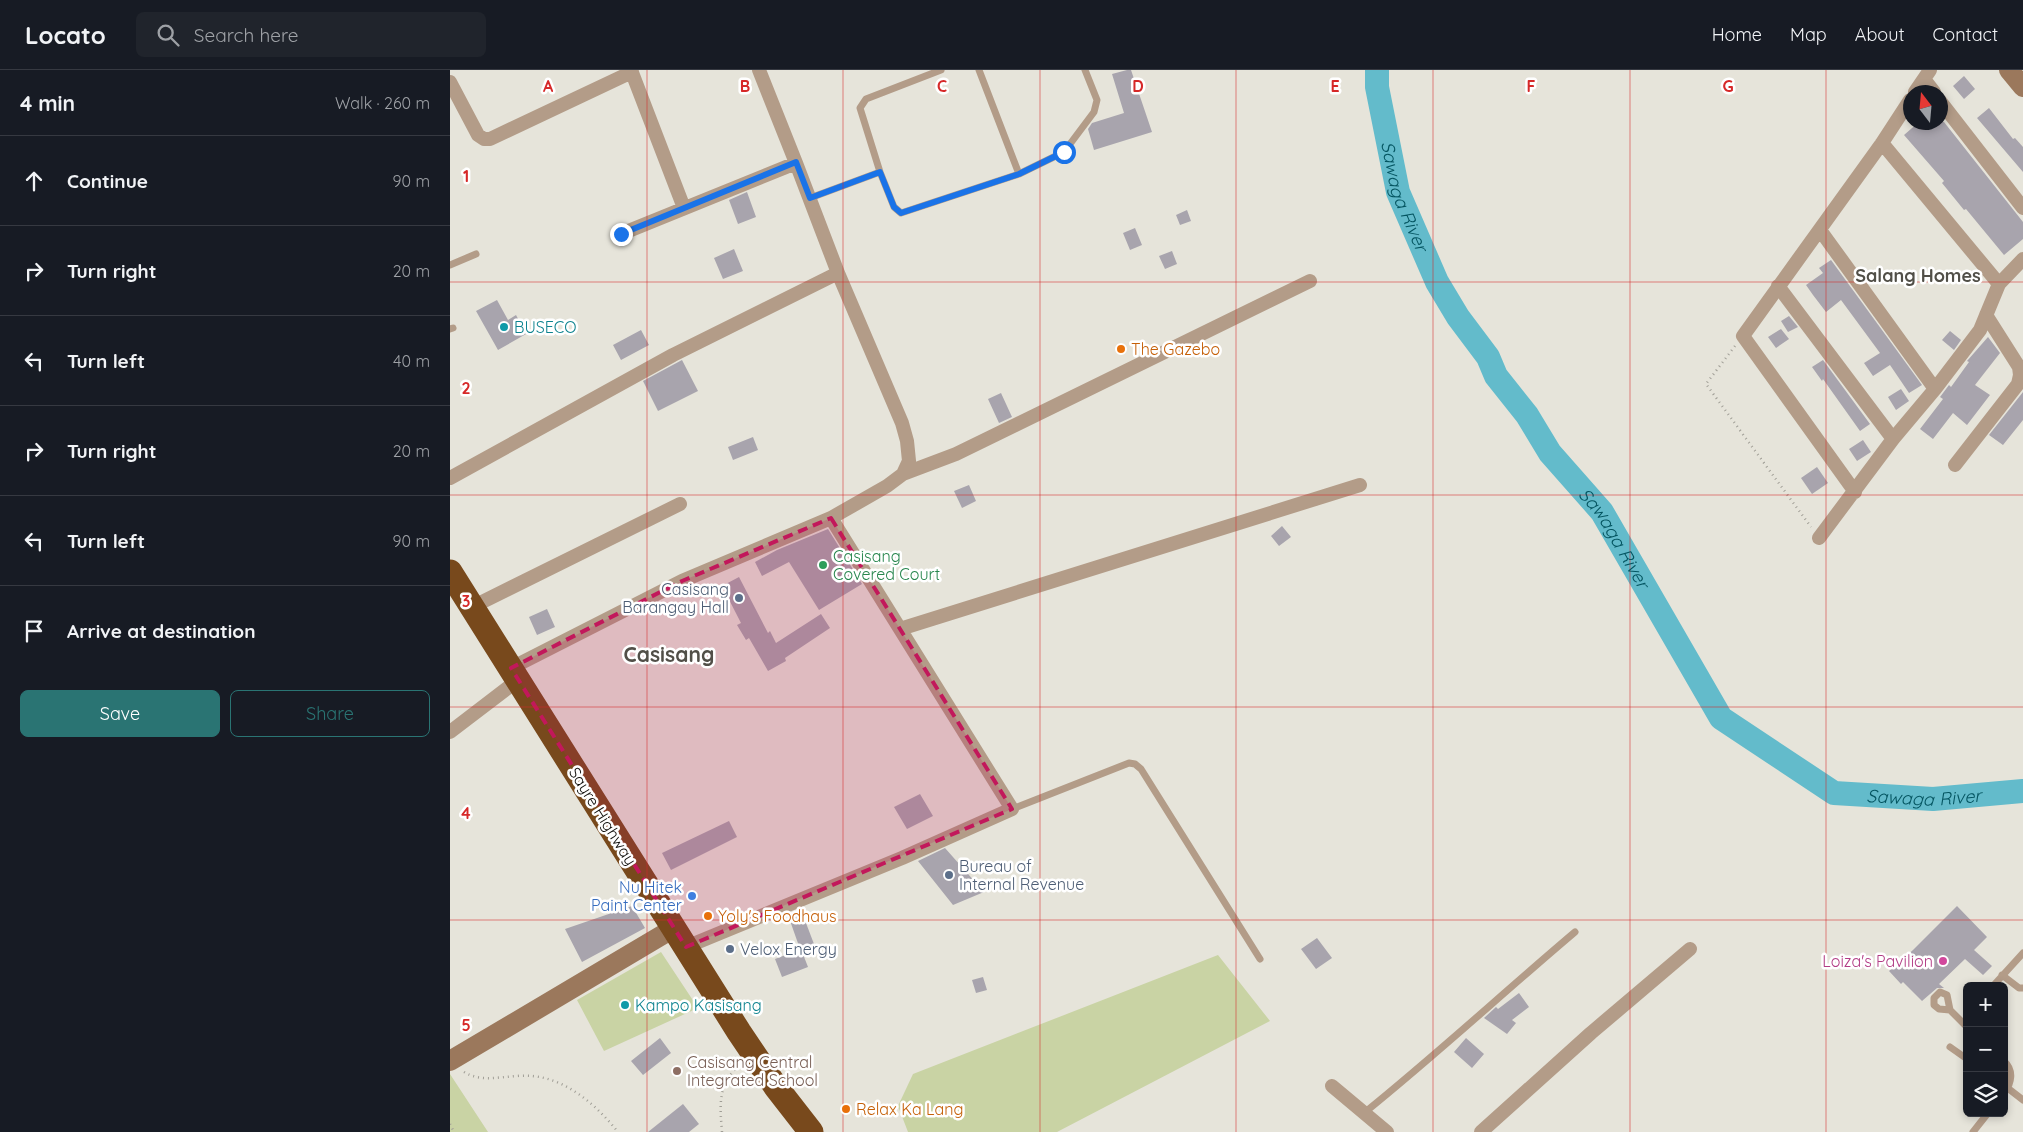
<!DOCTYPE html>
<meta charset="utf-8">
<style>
:root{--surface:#171b24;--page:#20242c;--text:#f1f3f6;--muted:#9ea1a6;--line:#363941;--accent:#2a7473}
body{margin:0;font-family:Quicksand,sans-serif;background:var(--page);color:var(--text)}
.controls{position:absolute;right:15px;bottom:15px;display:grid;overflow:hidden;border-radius:8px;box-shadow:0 2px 8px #0003}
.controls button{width:45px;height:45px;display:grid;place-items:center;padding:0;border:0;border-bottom:1px solid var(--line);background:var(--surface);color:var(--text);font:25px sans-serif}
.compass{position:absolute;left:1453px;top:15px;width:45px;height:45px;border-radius:50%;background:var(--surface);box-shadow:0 2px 8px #0003;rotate:344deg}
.stop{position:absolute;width:15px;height:15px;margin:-11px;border:4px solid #1a73e8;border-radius:50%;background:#fff}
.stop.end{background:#1a73e8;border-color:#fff;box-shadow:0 1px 5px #0008}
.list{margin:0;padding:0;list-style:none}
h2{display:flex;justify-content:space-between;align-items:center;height:65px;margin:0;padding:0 20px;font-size:21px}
h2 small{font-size:16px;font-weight:400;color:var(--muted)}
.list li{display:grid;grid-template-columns:32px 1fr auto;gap:15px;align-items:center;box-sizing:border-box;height:90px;padding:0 20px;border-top:1px solid var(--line)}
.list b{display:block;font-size:19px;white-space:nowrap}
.list em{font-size:16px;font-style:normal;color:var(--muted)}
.actions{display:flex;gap:10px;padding:15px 20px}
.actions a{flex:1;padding:11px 0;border:1px solid var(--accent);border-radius:8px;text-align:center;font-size:18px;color:var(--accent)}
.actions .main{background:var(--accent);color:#fff}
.icon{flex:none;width:28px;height:28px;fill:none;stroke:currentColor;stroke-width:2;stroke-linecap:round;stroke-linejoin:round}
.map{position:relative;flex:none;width:1573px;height:1062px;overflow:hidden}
header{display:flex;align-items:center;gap:30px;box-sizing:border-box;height:70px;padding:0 25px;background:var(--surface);border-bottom:1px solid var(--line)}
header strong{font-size:24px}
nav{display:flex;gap:28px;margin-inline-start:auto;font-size:18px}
.search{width:350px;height:45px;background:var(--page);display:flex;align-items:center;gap:12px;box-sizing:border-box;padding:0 18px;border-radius:8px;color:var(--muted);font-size:19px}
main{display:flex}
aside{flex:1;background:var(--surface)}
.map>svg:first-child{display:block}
.green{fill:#c9d3a4}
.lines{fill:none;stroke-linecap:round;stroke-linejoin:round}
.river{stroke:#63bbcb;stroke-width:24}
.building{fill:#a8a4ad}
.path{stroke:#a09e96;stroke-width:2.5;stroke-dasharray:1 4;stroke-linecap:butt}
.lane{stroke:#b39c88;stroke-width:7}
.street{stroke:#b39c88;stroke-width:14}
.secondary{stroke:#9b785c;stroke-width:20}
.highway{stroke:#78491c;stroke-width:25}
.route{stroke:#1a73e8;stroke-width:6}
.marked{fill:#c2185b;fill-opacity:0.2;stroke:#c2185b;stroke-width:4;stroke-dasharray:10 6;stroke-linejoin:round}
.grid{fill:none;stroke:#d62828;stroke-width:1;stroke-opacity:0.55}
.culture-dot{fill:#0f9aa8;stroke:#fff;stroke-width:2}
.food-dot{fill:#e8710a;stroke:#fff;stroke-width:2}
.leisure-dot{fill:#2e9e5b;stroke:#fff;stroke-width:2}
.service-dot{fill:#5c6f8a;stroke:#fff;stroke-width:2}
.shop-dot{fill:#3f7fe0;stroke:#fff;stroke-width:2}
.hotel-dot{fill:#d1479c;stroke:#fff;stroke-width:2}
.education-dot{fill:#8d6e63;stroke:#fff;stroke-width:2}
.labels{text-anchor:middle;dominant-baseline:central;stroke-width:5;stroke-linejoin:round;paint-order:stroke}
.culture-label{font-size:16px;fill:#0d838f;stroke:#fff;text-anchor:start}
.food-label{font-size:16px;fill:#c56008;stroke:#fff;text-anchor:start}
.leisure-label{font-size:16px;fill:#27864d;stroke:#fff;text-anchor:start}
.service-label{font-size:16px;fill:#4e5e75;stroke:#fff;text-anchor:start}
.street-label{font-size:16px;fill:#0f0e0b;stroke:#fff}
.shop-label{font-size:16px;fill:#366cbe;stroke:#fff;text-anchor:end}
.hotel-label{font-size:16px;fill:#b23c85;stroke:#fff;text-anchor:end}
.education-label{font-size:16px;fill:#785e54;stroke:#fff;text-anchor:start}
.water-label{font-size:18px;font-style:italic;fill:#045561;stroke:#fff}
.neighbourhood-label{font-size:18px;font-weight:bold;fill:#514f48;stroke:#fff}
.district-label{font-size:21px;font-weight:bold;fill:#514f48;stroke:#fff}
.grid-label{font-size:16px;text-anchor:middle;font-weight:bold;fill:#d62828;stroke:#fff;stroke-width:5;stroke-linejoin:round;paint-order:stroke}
</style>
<header>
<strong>Locato</strong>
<div class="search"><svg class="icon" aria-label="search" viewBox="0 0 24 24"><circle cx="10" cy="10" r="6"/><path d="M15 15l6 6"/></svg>Search here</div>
<nav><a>Home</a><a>Map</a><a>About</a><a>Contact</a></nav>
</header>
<main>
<aside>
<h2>4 min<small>Walk · 260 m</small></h2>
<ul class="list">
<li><svg class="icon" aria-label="ahead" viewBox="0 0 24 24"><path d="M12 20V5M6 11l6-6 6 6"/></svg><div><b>Continue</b></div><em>90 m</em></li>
<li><svg class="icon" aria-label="right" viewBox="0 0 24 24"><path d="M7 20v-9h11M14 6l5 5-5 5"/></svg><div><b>Turn right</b></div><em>20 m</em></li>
<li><svg class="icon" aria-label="left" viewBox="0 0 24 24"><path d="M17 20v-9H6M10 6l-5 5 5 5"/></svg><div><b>Turn left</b></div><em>40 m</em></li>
<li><svg class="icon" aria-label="right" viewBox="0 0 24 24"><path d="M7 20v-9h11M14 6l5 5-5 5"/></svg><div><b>Turn right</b></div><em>20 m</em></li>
<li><svg class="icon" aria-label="left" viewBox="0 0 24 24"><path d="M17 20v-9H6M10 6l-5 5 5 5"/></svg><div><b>Turn left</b></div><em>90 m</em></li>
<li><svg class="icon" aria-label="arrive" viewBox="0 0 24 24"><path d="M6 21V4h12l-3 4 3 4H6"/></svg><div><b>Arrive at destination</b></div></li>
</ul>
<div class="actions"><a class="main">Save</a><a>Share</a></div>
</aside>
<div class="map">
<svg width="1573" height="1062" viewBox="0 0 1573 1062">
<rect width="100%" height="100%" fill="#e6e4da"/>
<path class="green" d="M211,882l37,56 -94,43 -27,-51z
M768,885l52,66 -213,111h-149l-10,-26 15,-32z
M0,1004l38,58h-38z"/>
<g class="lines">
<path class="river" id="s1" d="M927,0v17l21,105 39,90 21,35 30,40 8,19 31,39 23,38 52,59 119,206 113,75 99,6 90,-8"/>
</g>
<path class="building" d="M677,0h4l21,62 -58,18 -6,-21 4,-6 32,-10 -12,-39z
M1514,6l11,13 -11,10 -11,-13z
M1539,38l24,31 2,-1 8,9v25l-46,-54z
M1469,52h25l79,100v17l-19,16 -38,-46 -2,1 -22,-27 2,-2 -40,-46z
M297,122l9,25 -18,7 -9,-24z
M737,140l4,11 -11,4 -4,-10z
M685,158l7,17 -12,5 -7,-17z
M284,179l9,22 -20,8 -9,-21z
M722,181l5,13 -12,5 -6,-13z
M1381,190l91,125 -13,8 -19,-28 -17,11 -9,-13 16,-10 -39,-53 -15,12 -13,-17 -7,-10 17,-12 -4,-5z
M47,230l11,20 8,-5 10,19 -28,16 -22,-39z
M1339,246l9,11 -10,5 -7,-11z
M1331,259l8,10 -13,9 -8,-11z
M191,260l8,15 -28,15 -8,-15z
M1500,261l11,9 -7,10 -12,-10z
M1538,267l12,16 -25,32 15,10 -23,30 -14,-12 -20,26 -13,-10 23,-30 -3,-2 9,-12 2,2 18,-25 -2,-1z
M232,290l16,31 -40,20 -15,-30z
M1373,290l47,64 -10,7 -37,-52 -1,2 -10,-14z
M1451,319l8,12 -13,9 -8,-13z
M1573,322v28l-20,25 -14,-10z
M551,323l11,24 -13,6 -11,-24z
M303,367l5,13 -25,10 -5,-13z
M1413,370l8,12 -14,9 -8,-12z
M1367,397l11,16 -16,11 -11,-16z
M519,415l7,16 -14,7 -8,-17z
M832,456l9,11 -12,9 -8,-10z
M378,459l34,55 -43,26 -30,-48 -27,14 -7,-14 22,-12z
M289,507l29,56 2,-2 6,12 45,-29 9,14 -45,30 1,3 -18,10 -19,-33 -3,2 -9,-15 4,-2 -19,-37z
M97,539l8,18 -18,8 -8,-18z
M470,724l13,22 -26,13 -13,-22z
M279,751l8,16 -66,33 -9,-17z
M495,778l39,44 -31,13 -35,-44z
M182,836l13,22 -63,34 -17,-33z
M1507,836l30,31 -13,13 18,16 -9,9 -18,-16 -26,25 5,4h-7l-15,13 -19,-19 -2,2 -12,-13 24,-21z
M351,840l13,34 -14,5 -12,-34z
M867,868l15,20 -16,11 -15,-20z
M351,879l7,18 -26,10 -7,-18z
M533,907l4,13 -11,3 -4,-13z
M1069,923l10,14 -17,13 4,3 -9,11 -23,-16 12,-11 2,2z
M210,968l11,15 -28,22 -12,-14z
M1016,968l18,16 -12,14 -18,-16z
M233,1034l16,20 -10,8h-41z"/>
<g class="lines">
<path class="path" d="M1285,276l-29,38 105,143
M14,1002c17,10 34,5 53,4 42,-4 76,25 101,56
M0,1054l4,8
M272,1062c-2,-26 -5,-49 18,-67"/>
<path class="lane" d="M529,0l40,104
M430,102l14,35 7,6 118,-39 45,-22 30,-40 3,-12 -12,-30
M360,128l70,-26 -20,-64 6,-9 75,-29
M0,195l26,-11
M0,259l3,-1
M562,739l117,-46 6,1 6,5 119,190
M1552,905l17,13h4
M1543,916l30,-33
M1500,940l-3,-15 -7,-3 -6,6v7l5,4 11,1 17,17
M1500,977l17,12
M1554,991c10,9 8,22 0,32
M1555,1016l18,14
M914,1043c72,-58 140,-121 211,-181
M1523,1062l15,-19"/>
<path class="street" d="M181,0l53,138
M1474,9l10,13
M0,12l28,53 6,4h6l142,-67
M1465,22l15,-22
M1490,31l83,107
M1432,73l117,141
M1370,160l115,159
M171,164l175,-71
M1328,216l115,153
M1505,395l63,-81 2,-9 -1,-8 -33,-52
M453,404l53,-20 354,-173
M0,408l223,-123 165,-82
M1405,422l-112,-156 139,-193 28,-43
M1369,468l74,-99 42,-50 45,-59 19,-46 24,-25
M22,537l208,-103
M450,559l460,-144
M61,598l171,-87 149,-63 56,-32 16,-12 6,-13 -2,-20 -5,-18 -64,-150 -42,-110 -37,-93
M0,662l68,-52
M236,877l216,-89 110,-49 -181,-291
M882,1016l55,46
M1031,1062l110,-99 99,-84"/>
<path class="secondary" d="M1559,0l14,17
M0,991l224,-133"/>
<path class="highway" d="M0,502l289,460 37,55 35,45"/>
</g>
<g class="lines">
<path class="route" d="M171,164l175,-72 14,36 70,-26 14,35 7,6 118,-39 45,-22"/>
</g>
<path class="marked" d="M381,448l181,291 -326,138 -175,-279 171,-87z"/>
<path class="grid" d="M197,0v1062M393,0v1062M590,0v1062M786,0v1062M983,0v1062M1180,0v1062M1376,0v1062M0,212h1573M0,425h1573M0,637h1573M0,850h1573"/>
<g class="culture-dot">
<circle cx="54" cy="257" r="5"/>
<circle cx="175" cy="935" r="5"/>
</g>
<g class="food-dot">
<circle cx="671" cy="279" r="5"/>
<circle cx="258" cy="846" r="5"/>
<circle cx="396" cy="1039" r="5"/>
</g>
<circle class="leisure-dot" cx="373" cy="495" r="5"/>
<g class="service-dot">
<circle cx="289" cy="528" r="5"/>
<circle cx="499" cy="805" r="5"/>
<circle cx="280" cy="879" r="5"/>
</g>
<circle class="shop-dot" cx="242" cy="826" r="5"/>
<circle class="hotel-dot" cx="1493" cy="891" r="5"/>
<circle class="education-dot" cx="227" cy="1001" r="5"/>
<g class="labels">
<g class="culture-label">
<text x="64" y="257">BUSECO</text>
<text x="185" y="935">Kampo Kasisang</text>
</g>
<g class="food-label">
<text x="681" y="279">The Gazebo</text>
<text x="268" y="846">Yoly's Foodhaus</text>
<text x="406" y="1039">Relax Ka Lang</text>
</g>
<g class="leisure-label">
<text x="383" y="486">Casisang<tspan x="383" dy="18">Covered Court</tspan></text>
</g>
<g class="service-label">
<text x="279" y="519" text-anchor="end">Casisang<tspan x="279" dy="18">Barangay Hall</tspan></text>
<text x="509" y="796">Bureau of<tspan x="509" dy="18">Internal Revenue</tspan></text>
<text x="290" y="879">Velox Energy</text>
</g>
<g class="street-label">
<text transform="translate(153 746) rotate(58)">Sayre Highway</text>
</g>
<g class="shop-label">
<text x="232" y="817">Nu Hitek<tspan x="232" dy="18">Paint Center</tspan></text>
</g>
<g class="hotel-label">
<text x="1483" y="891">Loiza's Pavilion</text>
</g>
<g class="education-label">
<text x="237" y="992">Casisang Central<tspan x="237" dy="18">Integrated School</tspan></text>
</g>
<g class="water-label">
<text stroke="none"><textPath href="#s1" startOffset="130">Sawaga River</textPath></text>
<text stroke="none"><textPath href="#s1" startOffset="535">Sawaga River</textPath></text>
<text stroke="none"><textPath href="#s1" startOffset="970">Sawaga River</textPath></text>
</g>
<g class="neighbourhood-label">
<text x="1468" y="205">Salang Homes</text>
</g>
<g class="district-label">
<text x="219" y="584">Casisang</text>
</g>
</g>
<g class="grid-label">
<text x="98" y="22">A</text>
<text x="295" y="22">B</text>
<text x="492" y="22">C</text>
<text x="688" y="22">D</text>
<text x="885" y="22">E</text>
<text x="1081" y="22">F</text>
<text x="1278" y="22">G</text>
<text x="16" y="112">1</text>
<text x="16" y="324">2</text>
<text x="16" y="537">3</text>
<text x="16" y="749">4</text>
<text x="16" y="961">5</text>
</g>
</svg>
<div class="controls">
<button>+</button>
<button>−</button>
<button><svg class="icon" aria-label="layers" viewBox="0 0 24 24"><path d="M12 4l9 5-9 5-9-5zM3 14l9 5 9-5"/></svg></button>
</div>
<svg class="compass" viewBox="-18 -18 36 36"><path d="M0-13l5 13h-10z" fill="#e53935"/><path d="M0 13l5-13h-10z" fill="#9ea1a6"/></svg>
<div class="stop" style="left:614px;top:82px"></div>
<div class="stop end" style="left:171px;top:164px"></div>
</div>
</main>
